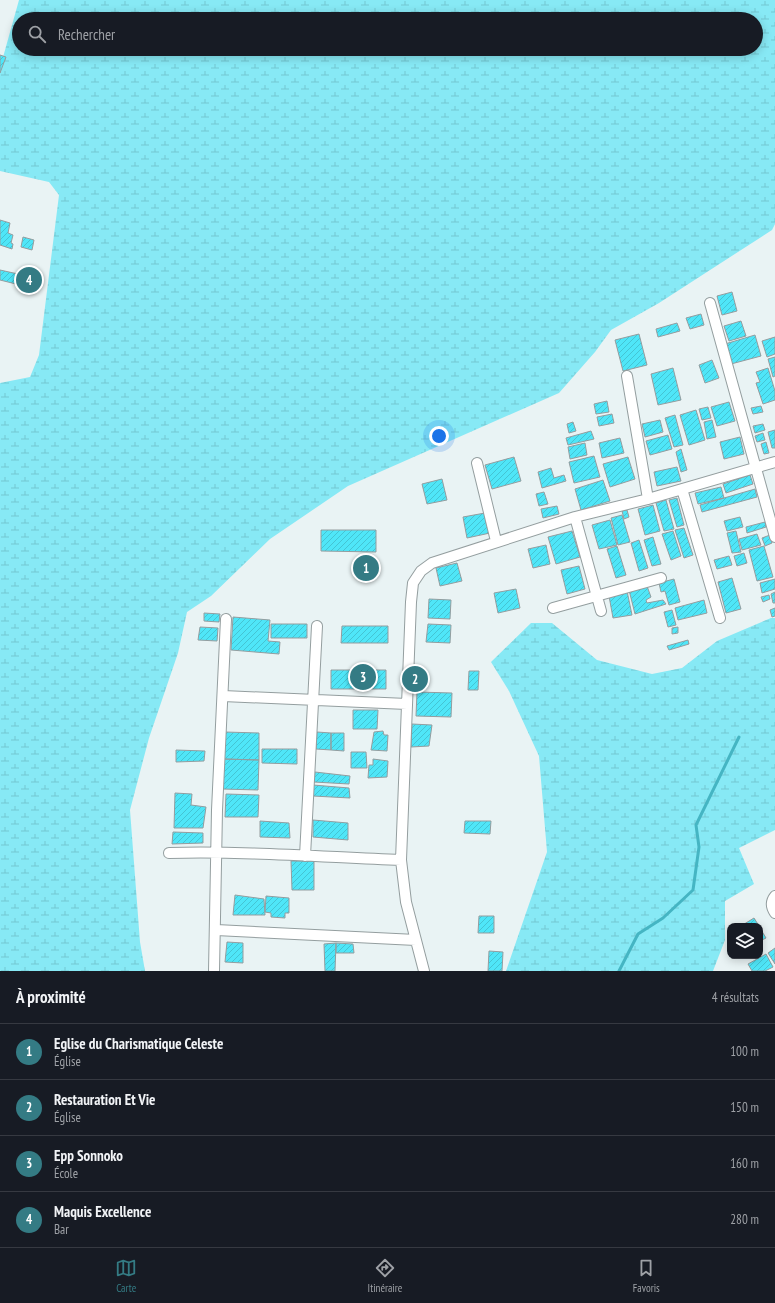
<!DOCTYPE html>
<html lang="fr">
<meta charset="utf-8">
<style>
:root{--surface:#171b24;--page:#20242c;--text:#f1f3f6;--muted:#9ea1a6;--line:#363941;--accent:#347b84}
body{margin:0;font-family:"PT Sans Narrow",sans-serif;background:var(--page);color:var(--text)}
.controls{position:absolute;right:12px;bottom:12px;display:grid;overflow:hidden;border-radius:8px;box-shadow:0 2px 10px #0003}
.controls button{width:36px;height:36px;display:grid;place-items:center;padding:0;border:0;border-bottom:1px solid var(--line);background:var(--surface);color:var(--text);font:20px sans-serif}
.you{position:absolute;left:439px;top:436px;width:14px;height:14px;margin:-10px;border:3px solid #fff;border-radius:50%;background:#1a73e8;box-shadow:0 0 0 6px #1a73e833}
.badge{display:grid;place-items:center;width:26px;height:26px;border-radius:50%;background:var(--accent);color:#fff;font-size:13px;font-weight:700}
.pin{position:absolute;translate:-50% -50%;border:2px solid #fff;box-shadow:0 1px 4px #0006}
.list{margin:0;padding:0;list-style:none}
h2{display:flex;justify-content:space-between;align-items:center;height:52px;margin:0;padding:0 16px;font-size:17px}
h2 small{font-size:13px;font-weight:400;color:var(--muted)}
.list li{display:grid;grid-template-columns:26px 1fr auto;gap:12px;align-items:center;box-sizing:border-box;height:56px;padding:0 16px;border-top:1px solid var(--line)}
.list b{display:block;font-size:15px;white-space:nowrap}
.list p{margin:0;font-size:13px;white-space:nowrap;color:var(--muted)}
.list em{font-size:13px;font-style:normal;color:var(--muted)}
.icon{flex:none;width:22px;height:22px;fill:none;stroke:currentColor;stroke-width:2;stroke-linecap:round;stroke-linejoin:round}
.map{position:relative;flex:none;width:775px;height:971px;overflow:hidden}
.search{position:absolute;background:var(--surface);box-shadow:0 2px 10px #0003;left:12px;right:12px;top:12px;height:44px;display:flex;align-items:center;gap:10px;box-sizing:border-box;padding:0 14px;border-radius:22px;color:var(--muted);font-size:15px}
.sheet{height:276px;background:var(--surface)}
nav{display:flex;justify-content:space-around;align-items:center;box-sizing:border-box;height:56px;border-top:1px solid var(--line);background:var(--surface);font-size:11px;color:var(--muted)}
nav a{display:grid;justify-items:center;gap:2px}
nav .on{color:var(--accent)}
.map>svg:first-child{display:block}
.wetland{fill:url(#wetland-marsh);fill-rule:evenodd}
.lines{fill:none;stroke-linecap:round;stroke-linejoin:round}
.stream{stroke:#45b5c3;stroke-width:3}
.building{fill:url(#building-hatch);stroke:#949d9f}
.minor-casing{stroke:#949e9f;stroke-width:12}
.minor{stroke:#fff;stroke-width:10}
</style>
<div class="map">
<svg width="775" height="971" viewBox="0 0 775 971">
<defs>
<pattern id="wetland-marsh" width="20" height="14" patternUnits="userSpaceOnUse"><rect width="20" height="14" fill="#87e9f5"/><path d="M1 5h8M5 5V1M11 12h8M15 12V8" fill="none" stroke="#73c7d1"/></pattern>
<pattern id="building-hatch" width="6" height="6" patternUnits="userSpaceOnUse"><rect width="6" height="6" fill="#4fe6f8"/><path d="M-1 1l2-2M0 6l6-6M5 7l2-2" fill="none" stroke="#44c4d3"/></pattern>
</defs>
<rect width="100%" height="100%" fill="#e9f3f4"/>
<path class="wetland" d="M19,0h756v224l-3,6 -113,73 -48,27 -16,22 -36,41 -211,93 -78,53 -59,57 -24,16 -9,41 -29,85 -19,72 10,132 5,29h-145v-588l30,-6 9,-22 20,-160 -10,-13 -49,-11v-103zM19,19h737v30h-737z
M771,618h4v212l-36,18 15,36 -29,17v39l-12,31h-207l41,-119 -8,-96 -30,-65 -18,-29 40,-39h21l45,37 55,14 30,-6 35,-27z"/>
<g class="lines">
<path class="stream" d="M619,971l19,-37 25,-16 30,-28 6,-43 -3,-22 43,-88"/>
</g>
<path class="building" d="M0,55l6,2 -6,16z
M0,220l10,3 -2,10 5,2 -2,8 2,1 -1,5 -12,-4z
M23,237l11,3 -2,10 -11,-3z
M0,270l18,4 -2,10 -16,-4z
M20,276l11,3 -3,8 -11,-3z
M732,292l5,19 -15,4 -5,-19z
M701,314l3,11 -14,4 -4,-11z
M741,321l5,15 -17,5 -5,-15z
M677,323l3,8 -22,6 -2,-8z
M639,334l8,31 -24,6 -8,-31z
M755,335l6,21 -30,8 -6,-20z
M775,337v17l-8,3 -5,-16z
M775,357v19l-2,1 -5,-18z
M712,360l7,18 -14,5 -6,-18z
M673,368l8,32 -23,5 -7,-31z
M768,368l7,23v9l-12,4 -7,-21 4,-1 -4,-10z
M607,401l2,11 -13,2 -2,-10z
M729,402l6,19 -18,5 -6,-19z
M761,406l2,6 -10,2 -2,-6z
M708,407l3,11 -9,2 -3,-11z
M696,410l9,30 -16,5 -9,-30z
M612,414l2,9 -15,3 -2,-9z
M675,415l8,30 -9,2 -9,-29z
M660,420l3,12 -18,5 -3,-13z
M712,420l4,17 -9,2 -3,-17z
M573,422l3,9 -7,2 -2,-9z
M763,424l2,6 -10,3 -2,-7z
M775,430v18h-3l-4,-16z
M591,431l3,8 -26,6 -2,-7z
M763,433l2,7 -8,2 -2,-6z
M668,435l4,14 -22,6 -4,-14z
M740,437l4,17 -20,5 -4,-17z
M620,438l4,15 -22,5 -3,-15z
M766,442l3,11 -5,1 -3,-10z
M585,443l2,12 -17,4 -2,-12z
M681,449l6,21 -6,2 -5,-20z
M594,456l6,21 -26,6 -5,-21z
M514,457l7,24 -29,8 -7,-24z
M628,457l7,22 -25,8 -7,-23z
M677,467l4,14 -24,5 -3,-14z
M551,468l3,10 10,-3 2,6 -24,7 -4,-16z
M750,475l3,9 -27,9 -3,-9z
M442,479l5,21 -20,4 -5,-20z
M603,480l7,21 -29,9 -6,-21z
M721,487l3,11 -26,6 -3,-11z
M755,489l2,8 -55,15 -2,-7z
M544,492l4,12 -9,2 -3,-12z
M677,498l7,27 -7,2 -8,-27z
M666,500l8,29 -10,2 -8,-28z
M653,505l7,26 -15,4 -7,-26z
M557,506l2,8 -16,4 -2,-9z
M627,510l2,7 -5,2 -2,-8z
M485,513l5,20 -23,5 -4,-21z
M622,515l8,27 -12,3 -7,-27z
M740,517l3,10 -16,4 -3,-10z
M610,520l7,25 -18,4 -7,-24z
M765,522l1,5 -19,6 -1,-6z
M684,528l9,27 -9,3 -9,-28z
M321,530h55v22l-55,-1z
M572,531l8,26 -24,7 -8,-27z
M673,531l8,25 -10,4 -9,-26z
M736,531l5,21 -9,1 -5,-20z
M757,534l4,11 -19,5 -3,-11z
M770,535l2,8 -7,3 -3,-8z
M653,537l8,27 -9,2 -8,-26z
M639,540l9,28 -9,3 -8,-28z
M546,545l4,19 -17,4 -5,-19z
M617,546l9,29 -10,3 -9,-29z
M764,546l9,31 -16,4 -8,-31z
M744,553l3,10 -10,3 -3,-10z
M729,556l3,9 -15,4 -3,-9z
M457,563l5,18 -22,5 -4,-18z
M579,566l6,23 -18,5 -6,-24z
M732,578l9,31 -15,4 -8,-31z
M674,579l6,23 -11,3 -4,-14 -4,1 -2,-9z
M775,579v10l-13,4 -2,-10z
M647,586l4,11 -5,3 1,3 16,-3 3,4 -31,10 -6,-24z
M516,589l4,19 -22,5 -4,-20z
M627,591l5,24 -19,3 -4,-22z
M775,592v11h-2l-2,-9z
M769,595l1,4 -7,3 -2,-5z
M429,599l22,1 -1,19 -22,-1z
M704,600l3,13 -29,7 -3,-12z
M775,608v8l-3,1 -2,-7z
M672,610l4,15 -8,2 -4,-15z
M204,613l16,1 -1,8 -15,-1z
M233,617l37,3 -2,21 12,1 -1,12 -48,-4z
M271,624h36v14h-36z
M428,624l23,1 -1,18 -24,-1z
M342,626h46v17h-47z
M200,627l18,1 -1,13 -19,-1z
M678,627v6l-6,1v-6z
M688,640l1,4 -20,6 -2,-4z
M331,670h55v19h-55z
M469,671h10l-1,19h-10z
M417,692l35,1 -1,24 -35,-1z
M353,710h25l-1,19h-24z
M412,724l20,1 -3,21 -18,1z
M383,731l1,4h4l-1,16 -16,-1 3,-18z
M225,732l34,1v27l-36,-1z
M317,732l14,1v17l-15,-1z
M331,733h13v18l-13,-1z
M262,749h35v15l-35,-1z
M176,750l29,1 -1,10 -28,1z
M351,752h15l1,16h-16z
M223,759l36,1 -1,30 -36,-1z
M373,759l15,2 -1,16 -19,1 1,-13h4z
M315,772l35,4 -1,8 -35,-2z
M313,785l36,3 1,10 -37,-2z
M175,793l17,1 -1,11 15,2 -3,21h-29z
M226,794l33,1 -1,22h-33z
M313,820l35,3v17l-35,-3z
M260,821l29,2 1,15 -30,-1z
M465,821h26l-1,13 -26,-1z
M173,832l30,1v10l-31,1z
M291,861h23v29h-22z
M235,895l29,4 1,16h-32z
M266,896l23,2v15h-4v5l-14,-1v-4l-6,-1z
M479,916h15v17h-16z
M754,918l5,8h-18z
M760,928l6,10 -6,3z
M227,942l16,1v20l-18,-1z
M336,943l-1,28h-10l-1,-27z
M336,943l17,1 1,9h-18z
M775,948v16l-7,-11z
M489,951l14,1 -1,19h-14z
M766,954l7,13 -8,4h-13l-4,-7z"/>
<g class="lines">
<g class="minor-casing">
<path id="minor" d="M710,303l65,234
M627,376l21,123
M477,463l19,78
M682,489l38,129
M575,517l26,94
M553,608l108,-30
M223,696l184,8
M169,853c77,-2 154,4 232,7
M305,856l12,-230
M775,896c-4,5 -4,11 0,17
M216,930l200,10
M214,971l3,-161 9,-191
M424,971l-18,-69 -5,-42 10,-258 2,-19 8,-12 11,-8 143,-46 73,-18 127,-37"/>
</g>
<use href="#minor" class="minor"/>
</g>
</svg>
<div class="controls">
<button><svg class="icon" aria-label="layers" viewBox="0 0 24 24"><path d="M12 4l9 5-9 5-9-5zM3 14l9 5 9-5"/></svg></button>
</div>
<div class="you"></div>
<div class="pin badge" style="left:366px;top:568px">1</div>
<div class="pin badge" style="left:415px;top:679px">2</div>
<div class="pin badge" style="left:363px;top:677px">3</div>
<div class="pin badge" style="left:29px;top:280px">4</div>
<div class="search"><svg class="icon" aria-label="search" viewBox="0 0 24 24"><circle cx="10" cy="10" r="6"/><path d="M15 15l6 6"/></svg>Rechercher</div>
</div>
<section class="sheet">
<h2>À proximité<small>4 résultats</small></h2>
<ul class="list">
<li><span class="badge">1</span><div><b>Eglise du Charismatique Celeste</b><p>Église</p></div><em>100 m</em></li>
<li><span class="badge">2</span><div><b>Restauration Et Vie</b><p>Église</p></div><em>150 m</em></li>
<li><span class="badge">3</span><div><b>Epp Sonnoko</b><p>École</p></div><em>160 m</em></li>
<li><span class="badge">4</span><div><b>Maquis Excellence</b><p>Bar</p></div><em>280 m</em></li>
</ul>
</section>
<nav>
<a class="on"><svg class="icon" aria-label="map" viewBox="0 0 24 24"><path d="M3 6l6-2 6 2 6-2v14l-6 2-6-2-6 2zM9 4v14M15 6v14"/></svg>Carte</a>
<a><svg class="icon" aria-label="directions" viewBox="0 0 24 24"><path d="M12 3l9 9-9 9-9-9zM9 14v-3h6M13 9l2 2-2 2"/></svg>Itinéraire</a>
<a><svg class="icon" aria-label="saved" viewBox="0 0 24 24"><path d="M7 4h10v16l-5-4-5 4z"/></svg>Favoris</a>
</nav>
